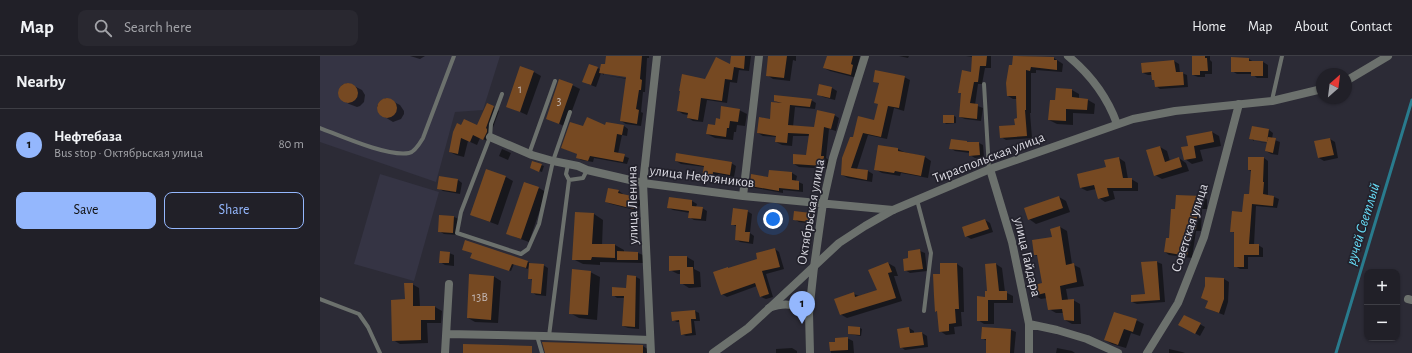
<!DOCTYPE html>
<meta charset="utf-8">
<style>
:root{--surface:#212028;--page:#292830;--text:#f1f3f6;--muted:#a2a3a8;--line:#3e3e45;--accent:#94b7fd}
body{margin:0;font-family:"Alegreya Sans",sans-serif;background:var(--page);color:var(--text)}
.controls{position:absolute;right:12px;bottom:12px;display:grid;overflow:hidden;border-radius:8px;box-shadow:0 1px 3px #0004}
.controls button{width:36px;height:36px;display:grid;place-items:center;padding:0;border:0;border-bottom:1px solid var(--line);background:var(--surface);color:var(--text);font:20px sans-serif}
.compass{position:absolute;left:996px;top:12px;width:36px;height:36px;border-radius:50%;background:var(--surface);box-shadow:0 1px 3px #0004;rotate:28deg}
.you{position:absolute;left:453px;top:163px;width:14px;height:14px;margin:-10px;border:3px solid #fff;border-radius:50%;background:#1a73e8;box-shadow:0 0 0 6px #1a73e833}
.badge{display:grid;place-items:center;width:26px;height:26px;border-radius:50%;background:var(--accent);color:#111;font-size:13px;font-weight:700}
.pin{position:absolute;translate:-50% -33px;filter:drop-shadow(0 1px 2px #0008)}
.pin::after{content:'';position:absolute;top:21px;width:14px;height:12px;background:inherit;clip-path:polygon(0 0,100% 0,50% 100%)}
.list{margin:0;padding:0;list-style:none}
h2{display:flex;justify-content:space-between;align-items:center;height:52px;margin:0;padding:0 16px;font-size:17px}
h2 small{font-size:13px;font-weight:400;color:var(--muted)}
.list li{display:grid;grid-template-columns:26px 1fr auto;gap:12px;align-items:center;box-sizing:border-box;height:72px;padding:0 16px;border-top:1px solid var(--line)}
.list b{display:block;font-size:15px;white-space:nowrap}
.list p{margin:0;font-size:13px;white-space:nowrap;color:var(--muted)}
.list em{font-size:13px;font-style:normal;color:var(--muted)}
.actions{display:flex;gap:8px;padding:12px 16px}
.actions a{flex:1;padding:9px 0;border:1px solid var(--accent);border-radius:8px;text-align:center;font-size:14px;color:var(--accent)}
.actions .main{background:var(--accent);color:#111}
.icon{flex:none;width:22px;height:22px;fill:none;stroke:currentColor;stroke-width:2;stroke-linecap:round;stroke-linejoin:round}
.map{position:relative;flex:none;width:1092px;height:297px;overflow:hidden}
header{display:flex;align-items:center;gap:24px;box-sizing:border-box;height:56px;padding:0 20px;background:var(--surface);border-bottom:1px solid var(--line)}
header strong{font-size:19px}
nav{display:flex;gap:22px;margin-inline-start:auto;font-size:14px}
.search{width:280px;height:36px;background:var(--page);display:flex;align-items:center;gap:10px;box-sizing:border-box;padding:0 14px;border-radius:8px;color:var(--muted);font-size:15px}
main{display:flex}
aside{flex:1;background:var(--surface)}
.map>svg:first-child{display:block}
.built{fill:#353444}
.shadow{fill:#0007}
.lines{fill:none;stroke-linecap:round;stroke-linejoin:round}
.stream{stroke:#297b8d;stroke-width:3}
.building{fill:#764922}
.service{stroke:#6c716d;stroke-width:4}
.minor{stroke:#6c716d;stroke-width:8}
.tertiary{stroke:#6c716d;stroke-width:8}
.labels{text-anchor:middle;dominant-baseline:central;stroke-width:3.5;stroke-linejoin:round;paint-order:stroke}
.number-label{font-size:12px;fill:#c0b4b0}
.street-label{font-size:14px;fill:#d9d8e0;stroke:#23222c}
.water-label{font-size:15px;font-style:italic;fill:#66dbf6;stroke:#23222c}
</style>
<header>
<strong>Map</strong>
<div class="search"><svg class="icon" aria-label="search" viewBox="0 0 24 24"><circle cx="10" cy="10" r="6"/><path d="M15 15l6 6"/></svg>Search here</div>
<nav><a>Home</a><a>Map</a><a>About</a><a>Contact</a></nav>
</header>
<main>
<aside>
<h2>Nearby<small></small></h2>
<ul class="list">
<li><span class="badge">1</span><div><b>Нефтебаза</b><p>Bus stop · Октябрьская улица</p></div><em>80 m</em></li>
</ul>
<div class="actions"><a class="main">Save</a><a>Share</a></div>
</aside>
<div class="map">
<svg width="1092" height="297" viewBox="0 0 1092 297">
<rect width="100%" height="100%" fill="#2c2b36"/>
<path class="built" d="M0,0h180l-17,54 -28,2 -19,70 -116,-40z
M60,118l59,18 -25,89 -60,-17z"/>
<path class="shadow" d="M90,0h15l-5,3z
M287,0h42v2h-2l-2,34h-2l-2,20 2,1 -2,13 -15,-2 -5,-3 6,-42 -23,-4 27,4v-2l-27,-4v2l-3,-2 -5,14 -8,-3 10,-16 3,2 5,-5z
M412,0h19l-2,15 -10,-1 -2,13 -7,-1 -3,21 -20,-3 -4,22 -10,-1 -5,-3v-3l-5,-1 -5,-3 28,-31 24,-14z
M455,0h21v5l-3,-1 -3,21 -17,-2 -6,-4z
M508,0h32l-3,12 2,1 -2,9 -27,-7 -6,-3z
M579,0h10l-1,2z
M646,0h25v12h-6l-3,16h-4l-3,21 8,3 -2,13 -16,-2 -5,-2 2,-23 -3,-2 13,-19 1,-16z
M694,0l40,2 9,6 -1,8 -26,-2v3h-5v40h-1l2,25 -26,2 -5,-3 15,-11 2,-7 -1,-20h-4l-5,-3z
M873,0h17v4l2,2v12h-7v3h-7l-5,-2z
M929,3l5,3h9l5,3v13h-11l-5,-4h-15l-5,-3z
M854,5l5,3 1,9h2l5,2 1,12 -28,2 -4,-3 -4,-11h-4l-5,-2 -1,-9z
M214,16l7,4 -14,39 -20,-9z
M584,21l6,3 -6,31 -10,-3 -7,31 -19,-4 -11,34 11,2 5,3 -1,8 -24,-4 -6,-3 12,-36 21,-18 4,-17 1,-20 -6,-3z
M28,27l14,7 3,5 -1,7 -4,4 -3,1 -8,-3 -8,-5 -2,-5 1,-6 2,-3z
M252,29l8,4 -14,38 -19,-9z
M512,32l5,3 -2,9 -12,-3 -5,-3z
M752,34l7,4v5l9,1 7,4 -1,10 -21,-1v12l-16,-1 -8,-4 7,-19z
M66,42l14,7 4,6v3l-3,5 -8,3 -13,-8 -3,-8 3,-5z
M491,44l5,3 -1,6 -20,-2 -2,20 21,1 20,-13 5,3 -3,13 -7,-2 -3,29 3,2 -1,9 -29,-2 -5,-3 13,-8 3,-20h-17l-1,10 -10,-1 -6,-3 1,-5 -14,-1 -5,-3 12,-13 11,-16 -6,-3z
M173,51l6,4 -8,22 2,2 -3,7 -10,-4 -3,7 -9,-4 -4,16 -8,-2 -6,-3 12,-25 16,-1z
M419,54l8,4 -2,12 -8,-1 -1,7h-2l-1,8 -18,-2 -8,-4 14,-14z
M624,60h10l2,1v6l-10,1 -2,-2z
M304,70l4,3 -1,7 -5,-1 -4,19 11,4 -2,6 -33,-6 -1,4 -12,-2 -4,-3 1,-3 -16,-6 22,-21z
M949,74l4,3 -1,6 8,3 -2,13 -7,-1 -5,-3 2,-8 -13,-2 16,3 1,-2 -18,-3v2l-4,-3z
M892,76l7,4 2,10 -21,4 3,11 -11,3 -7,-5 5,-13z
M1010,83l5,3 3,16 -14,3 -5,-3z
M649,87h10l4,2 1,12 -9,1 -5,-3v-2l-15,-2 -5,-3z
M840,91l7,4 3,10 9,-3 7,5 3,8 -27,8 -7,-4z
M182,93l9,4 -3,7 -9,-4z
M578,93l6,3 21,5 6,4 -3,17 -27,-5 -1,3 -18,-3 -7,-4z
M799,102l6,4 3,17h3l7,4v8h-25l2,8 -10,3 -6,-4 -3,-9 -9,2 -6,-3z
M944,102l4,3v35l6,1 5,2 -2,9 -21,-2 -2,39h4l5,3v9h-15v12h-8l-5,-3v-33l-4,-2 12,-18 6,-17 3,-24 -3,-2z
M356,105l55,2 5,3 -2,11 -16,-3 -1,7 -9,-2 -5,-2 2,-10 -24,-3z
M213,106l11,4 -2,6 -9,-3z
M167,114l19,7 7,4 -15,44 -19,-7 -7,-4z
M450,115l22,2 5,3 -1,5 7,3v8l-20,-2v3l-28,-5 -4,-2 18,-8z
M138,124l4,3 -2,11 -17,-3 -5,-3z
M219,132l7,4 -17,50 -14,-5 -8,-4z
M289,133l10,2 4,3v1l13,3 5,3 -3,10 -27,-7 -5,-2z
M857,140l25,1 5,2v10h-5l-1,22h-5l-4,27 -23,-3 -4,-3 5,-13 6,-29z
M739,141l7,4 4,11 -34,12 -7,-5z
M372,145l5,3 -1,3 6,1 5,3 -1,10 -12,-1 -5,-3 1,-4 -17,-3 -4,-2z
M427,155l5,3 -2,19 4,3 -1,8 -13,-2 -4,-3 1,-12 -5,-3z
M256,157l18,1 9,6 -1,25h13l9,5v3h14l5,2v8l-43,-1v3l-17,-1 -10,-5z
M490,158l5,3v7l-16,-2 -5,-3z
M134,161l5,2 -1,16 -14,-1 -5,-3z
M665,164l5,3 3,9 -22,7 -5,-3z
M740,171l7,4 5,33 8,4 4,18 -18,3 2,11h5l7,4 1,20h-9l-7,-4 -1,-7h-8l-7,-4 -2,-11 -6,1 -7,-4 9,-11 -5,-28 -3,-1 19,-18z
M455,193l4,3 5,17 -18,5 7,23 -7,2 -5,-2 -4,-11 -30,11 -5,-3 6,-26 2,1 28,-9z
M600,195l5,2 2,18 -17,2 -5,-3 5,-11 -1,-7z
M129,197l5,2v11l-9,-1 -5,-3z
M367,201l7,4v8l6,3 1,15 -12,1 -8,-5v-9h-3l-8,-4z
M154,202l54,4 2,1 -2,6 -14,-5 -3,7z
M837,206l5,2 3,38 -28,2 -5,-2 14,-8z
M568,207l7,4 3,9h-4l8,25 -55,17 -7,-4 14,-20 5,2 19,-5z
M621,208h16l6,4 1,44h-3l1,14 -8,1 1,7 -9,1 -6,-4 -2,-19 -2,-1 5,-36z
M676,208l6,4 3,24 8,4v7h-19v21h-10l-6,-4 8,-22z
M223,209l5,3 -2,28 -10,-1 -4,-3 1,-12 -4,-2z
M270,216l10,5 -3,43 -18,-2 -9,-5z
M173,220l8,5 -3,42 -23,-1 -7,-4z
M308,220l8,1 4,2 -1,50 -11,-1 -5,-2 2,-28h-8l-4,-3 14,-6z
M886,222l18,1 5,3 -1,20 -4,13 -13,-5 -3,-9 -6,-3 4,-12z
M92,228l7,4 1,19h15l7,4 -1,12h-14l1,20 -28,1 -7,-4 13,-40z
M375,255l4,2 1,8h-6l2,14 -10,1 -4,-2 -1,-12h-4l-4,-2v-7z
M865,260l20,11 -5,9 -20,-11z
M816,264l8,4 -4,12 -9,-3 -5,15 -14,-4 -7,-4z
M540,272l2,1 -1,7 -12,-2z
M589,272l5,3v3l8,-1 5,3 1,11 -23,3 -4,-3 -2,-17z
M663,272l28,2 5,2 -2,21h-27v-12l-5,-3z
M527,282l6,3 1,12h-23l-1,-10h6z
M323,290l9,6v1h-106z
M472,292l5,3v2h-21v-4z
M737,292l15,3 3,2h-19z
M849,293l13,3 3,1h-16z"/>
<g class="lines">
<path class="stream" d="M1016,297l76,-253"/>
</g>
<path class="building" d="M286,0h36l-2,23 2,1 -1,10h-2l-3,19 3,1 -2,14 -17,-3 6,-44 -27,-4 2,-9h4z
M411,0h14l-1,13 -10,-2 -2,13 -7,-1 -3,22 -21,-3 -3,22 -11,-2 1,-5 -11,-2 3,-20h-1l3,-17 23,5 11,-22 14,7z
M448,0h19l-3,22 -18,-2z
M507,0h26l-2,8 2,1 -2,10 -28,-7z
M652,0h15l-1,10h-6l-2,16h-4l-4,21 8,1 -1,15 -18,-2 2,-24h-3l4,-23 9,2z
M693,0l41,1v3h3v10l-26,-3 -1,4 -4,-1v40h-1l2,26 -27,2 -1,-12 16,-1 -1,-6 3,-1 -1,-22h-9l-1,-13 3,-18h3z
M872,0h13v2h2l1,13h-8v4h-8z
M911,1l18,1v3h14v15h-12v-4h-20z
M854,4l2,12h7l1,13 -29,2 -1,-7h-2l-1,-8 -9,1 -1,-10z
M269,8l9,3 -7,18 -9,-3z
M200,10l14,5 -14,41 -14,-5z
M555,14l30,6 -6,32 -11,-2 -7,31 -18,-4 -12,35 17,2 -1,10 -26,-5 1,-17 8,-21h3l5,-21 16,4 4,-16 -4,-1 5,-20 -6,-1z
M239,23l14,5 -14,40 -13,-5z
M18 37a10 10 0 1 1 20 0a10 10 0 1 1-20 0Z
M499,28l13,3 -2,11 -13,-3z
M736,32l16,1v8l16,2 -1,11 -21,-1v12l-18,-1 2,-20h5z
M454,39l38,4 -2,8 -20,-2 -2,20 26,2 3,-17 18,4 -4,15 -7,-2 -3,29h3l-1,10 -30,-2v-10l13,1 3,-21 -21,-1 -1,10 -12,-1 1,-6 -19,-3 2,-16 11,2 1,-17 11,1 -8,-2z
M57 52a10 10 0 1 1 20 0a10 10 0 1 1-20 0Z
M167,47l7,3 -8,22 1,1v3l-4,8 -10,-5 -3,7 -9,-4 -3,16 -9,-2 4,-20 4,-9 4,2 3,-6 13,6z
M401,50l19,3 -2,13 -8,-1 -1,7h-2l-1,9 -20,-3 2,-10 7,1 1,-7 4,1z
M623,59h11v8h-11z
M267,61l18,8 1,-3 18,3 -2,10 -5,-1 -3,18 11,2 -2,8 -33,-6 -2,5 -12,-3 1,-4 -16,-6 9,-26 13,4z
M932,70l17,3 -2,13 -18,-3z
M892,75l2,11 -20,4 2,12 -12,2 -3,-13 7,-1 -2,-10z
M948,81l8,1 -3,15 -8,-2z
M1010,82l4,17 -16,3 -4,-17z
M631,83l16,2v1h12l1,13 -11,1v-5l-20,-2z
M558,89l20,3v3l27,5 -4,20 -26,-5 -1,2 -20,-3z
M840,90l5,16 14,-5 3,10 -28,9 -8,-26z
M356,97l56,9 -2,13 -17,-3 -1,7 -10,-2 2,-11 -29,-5z
M799,101l4,21h9v10h-25l2,8 -11,3 -4,-14 -14,3 -3,-14 29,-7 -2,-7z
M928,101h16l-1,25h1l-1,12 11,2 -1,10 -21,-2 -3,40h10v11h-15v12h-10v-35h-4l2,-21 10,1 2,-18h5l2,-24h-3z
M212,105l10,3 -3,8 -9,-4z
M166,113l20,7 -16,46 -20,-7z
M449,114l23,2v8l7,1v9l-20,-2v3l-29,-5 1,-12 17,3z
M119,120l19,3 -2,13 -19,-3z
M204,126l15,5 -18,52 -15,-5z
M288,132l11,2 -1,3 18,4 -2,12 -29,-7z
M856,139l26,1v11h-4l-2,22h-4l-5,27 -23,-4 2,-14h3l2,-29h4z
M739,140l4,12 -35,12 -4,-12z
M349,141l23,3v6l11,1 -2,12 -13,-1 1,-7 -22,-3z
M413,152l15,2 -3,22h5l-1,10 -14,-2 1,-15h-5z
M474,155l17,2 -1,9 -17,-2z
M255,156l19,1 -2,31h23v14l-23,-1 -1,3h-19z
M119,159l15,1 -1,17 -15,-1z
M665,163l4,10 -24,8 -3,-10z
M740,170l6,39 8,-2 3,19 -17,4 2,14 12,-1v22l-10,-1 -2,-11 -14,1 -3,-17 -12,3 -2,-10 11,-3 -5,-28h-3l-2,-15 20,-3 -2,-8z
M145,184l63,21 -2,7 -14,-4 -3,7 -39,-13 2,-5 -10,-3z
M455,192l5,19 -18,4 7,23 -9,3 -5,-14 -34,12 -8,-23 15,-5v1l29,-9 -1,-6z
M600,193l3,20 -19,2 -1,-12 5,-1v-7z
M120,195l10,1 -1,11h-10z
M297,195l21,1v8h-21z
M349,200h18v11h6l1,17h-14v-14l-11,1z
M837,205l3,39 -29,2v-7l14,-1 -4,-32z
M568,206l4,10 -4,1 8,25 -56,17 -6,-16 20,-7 1,5 22,-7 -9,-20z
M209,207l15,1 -3,30 -10,-1 1,-14h-4z
M620,207h17l2,46h-4l1,14 -7,1v7l-10,1 -2,-21 -2,1 -1,-16 -1,-22h7z
M676,207l3,28h8v9h-19v21h-11v-25l8,1v-6h2l-2,-27z
M252,213l19,2 -3,44 -19,-1z
M149,218l25,2 -3,44 -24,-2z
M307,219l9,1 -1,51 -13,-1 2,-30h-12v-9l14,1z
M885,221l19,1v21l-5,14 -14,-5 3,-7 -7,-3 4,-12z
M84,227h9v23h22v14h-14v20l-29,1 -1,-41 14,-1z
M375,254l1,9h-5l1,14 -11,2 -2,-15 -7,1 -1,-9z
M794,256l23,7 -4,13 -9,-3 -6,16 -14,-5z
M864,259l17,8 -6,11 -17,-9z
M528,270l12,1v8l-12,-1z
M589,271l1,6 12,-1 2,13 -24,3 -3,-19z
M662,271l29,2 -1,24h-24v-14h-5z
M528,281v13l-18,1 -1,-9h6v-4z
M222,286l101,3v8h-98z
M143,288l69,2v7h-69z"/>
<g class="lines">
<path class="service" d="M664,28l5,85
M182,38l-11,30 -1,13 -29,75 -4,21 64,21 7,-5 11,-25 14,-63 17,-49
M952,44l10,-44
M0,72c21,8 68,29 89,25 6,-1 11,-10 14,-15l31,-82
M209,98l26,-73
M249,124l14,-2 4,-8
M597,144l14,53 -7,58
M0,243l39,15 9,13 12,26
M217,280l5,17
M229,280l20,-156 -3,-6 2,-9"/>
<path class="minor" d="M748,0c23,19 39,40 49,68
M170,81l42,18 21,6 25,5 9,4 56,13 100,13 150,14
M670,113l22,73 17,82v29
M423,140l16,-140
M494,211l9,-64 10,-45 32,-102
M1088,243l4,1
M449,252c17,-6 24,-4 40,5
M709,268l28,6 30,9 31,14
M127,278l97,2 106,4
M125,297l4,-69
M827,297l31,-50 26,-66 35,-133"/>
<path class="tertiary" d="M1026,25l42,-25
M331,297l-8,-170 14,-127
M393,297l35,-25 91,-85 26,-17 28,-16 97,-41 143,-50 42,-8 97,-10 50,-12
M490,297l-1,-40 5,-46"/>
</g>
<g class="labels">
<g class="number-label">
<text x="200" y="33">1</text>
<text x="239" y="45">3</text>
<text x="160" y="241">13В</text>
</g>
<g class="street-label">
<text transform="translate(669 102) rotate(-21)">Тираспольская улица</text>
<text transform="translate(382 121) rotate(7)">улица Нефтяников</text>
<text transform="translate(313 149) rotate(-91)">улица Ленина</text>
<text transform="translate(491 156) rotate(-80)">Октябрьская улица</text>
<text transform="translate(870 172) rotate(-72)">Советская улица</text>
<text transform="translate(707 201) rotate(77)">улица Гайдара</text>
</g>
<g class="water-label">
<text transform="translate(1043 168) rotate(-73)">ручей Светлый</text>
</g>
</g>
</svg>
<div class="controls">
<button>+</button>
<button>−</button>
</div>
<svg class="compass" viewBox="-18 -18 36 36"><path d="M0-13l5 13h-10z" fill="#e53935"/><path d="M0 13l5-13h-10z" fill="#a2a3a8"/></svg>
<div class="you"></div>
<div class="pin badge" style="left:482px;top:268px">1</div>
</div>
</main>
